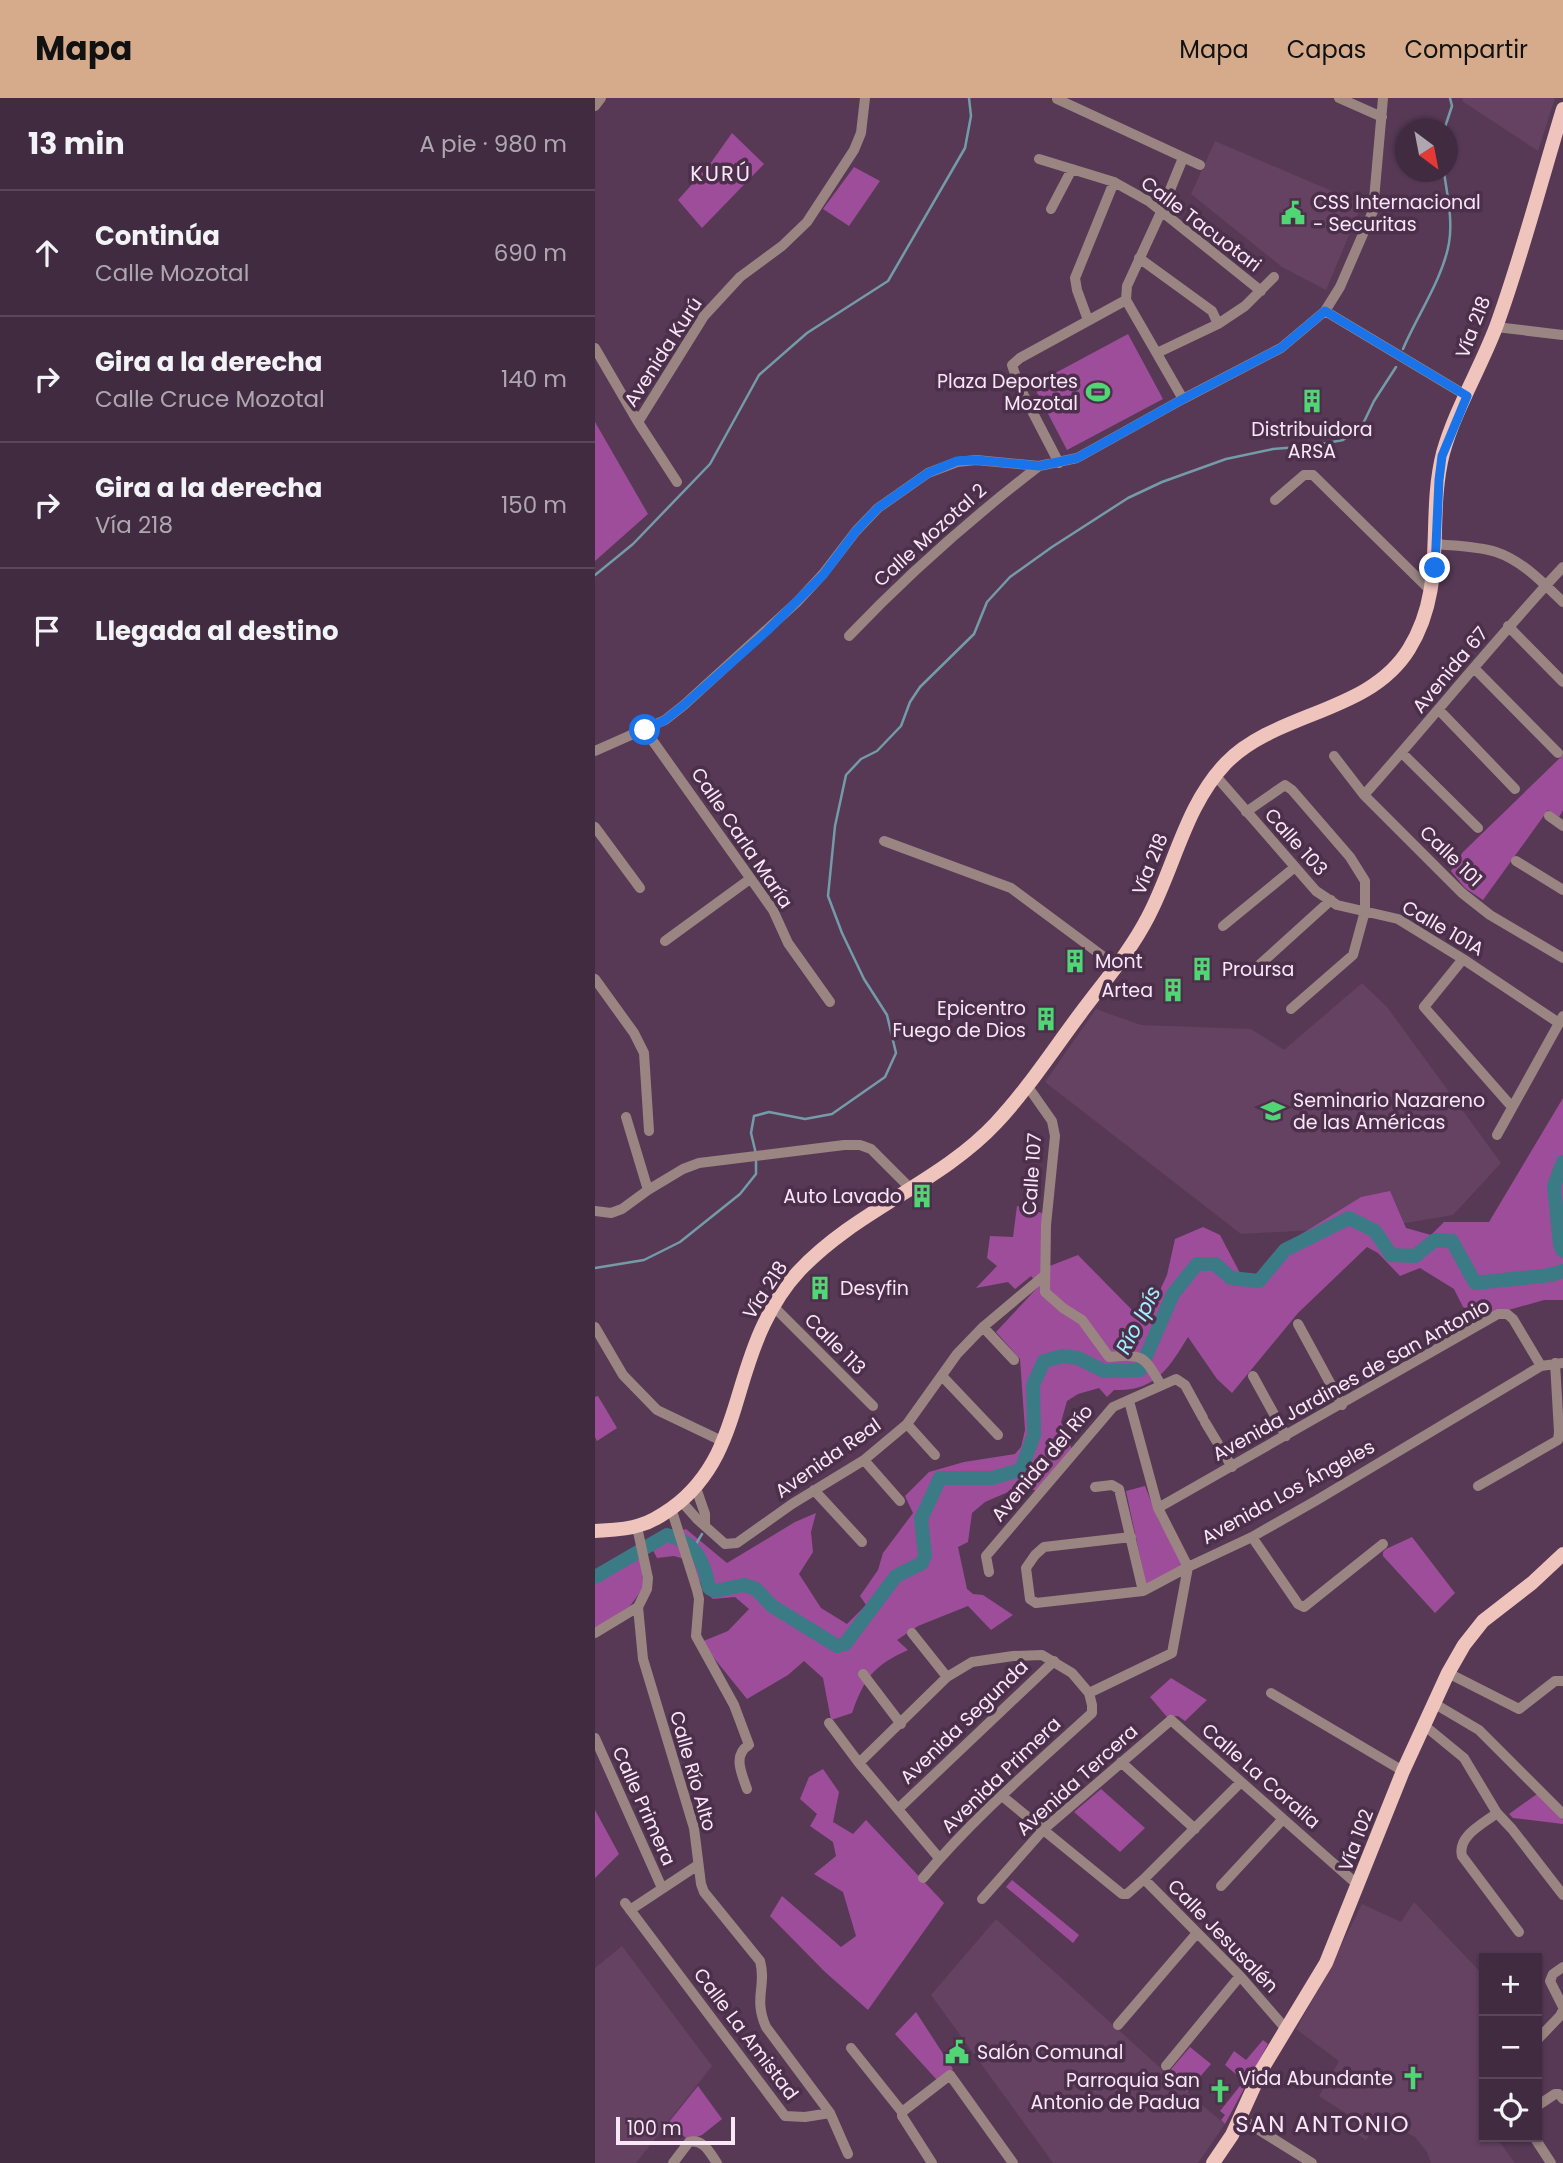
<!DOCTYPE html>
<html lang="es">
<meta charset="utf-8">
<style>
:root{--surface:#412b40;--page:#483347;--text:#f1f3f6;--muted:#aea7b1;--line:#5a4759;--accent:#d6ab8b}
body{margin:0;font-family:Poppins,sans-serif;background:var(--page);color:var(--text)}
.controls{position:absolute;right:21px;bottom:21px;display:grid;overflow:hidden;border-radius:0px;box-shadow:0 2px 5px #0004}
.controls button{width:63px;height:63px;display:grid;place-items:center;padding:0;border:0;border-bottom:2px solid var(--line);background:var(--surface);color:var(--text);font:35px sans-serif}
.compass{position:absolute;left:800px;top:21px;width:63px;height:63px;border-radius:50%;background:var(--surface);box-shadow:0 2px 5px #0004;rotate:148deg}
.scale{position:absolute;left:21px;bottom:18px;width:119px;box-sizing:border-box;padding-left:7px;border:4px solid #f9e7f7;border-top:0;font-size:19px;line-height:24px;white-space:nowrap;color:#f9e7f7;-webkit-text-stroke:5px #4c2f4a;paint-order:stroke}
.stop{position:absolute;width:21px;height:21px;margin:-16px;border:5px solid #1a73e8;border-radius:50%;background:#fff}
.stop.end{background:#1a73e8;border-color:#fff;box-shadow:0 2px 7px #0008}
.list{margin:0;padding:0;list-style:none}
h2{display:flex;justify-content:space-between;align-items:center;height:91px;margin:0;padding:0 28px;font-size:30px}
h2 small{font-size:23px;font-weight:400;color:var(--muted)}
.list li{display:grid;grid-template-columns:46px 1fr auto;gap:21px;align-items:center;box-sizing:border-box;height:126px;padding:0 28px;border-top:2px solid var(--line)}
.list b{display:block;font-size:26px;white-space:nowrap}
.list p{margin:0;font-size:23px;white-space:nowrap;color:var(--muted)}
.list em{font-size:23px;font-style:normal;color:var(--muted)}
.icon{flex:none;width:38px;height:38px;fill:none;stroke:currentColor;stroke-width:2;stroke-linecap:round;stroke-linejoin:round}
.map{position:relative;flex:none;width:968px;height:2065px;overflow:hidden}
header{display:flex;align-items:center;gap:42px;box-sizing:border-box;height:98px;padding:0 35px;background:var(--accent);color:#111}
header strong{font-size:33px}
nav{display:flex;gap:38px;margin-inline-start:auto;font-size:24px}
main{display:flex}
aside{flex:1;background:var(--surface)}
.map>svg:first-child{display:block}
.built{fill:#654162}
.green{fill:#9e4d9a}
.lines{fill:none;stroke-linecap:round;stroke-linejoin:round}
.stream{stroke:#749ba8;stroke-width:2.5}
.river{stroke:#3b7b86;stroke-width:14}
.minor{stroke:#9b8582;stroke-width:10}
.major{stroke:#efc4bd;stroke-width:14}
.route{stroke:#1a73e8;stroke-width:9}
.labels{text-anchor:middle;dominant-baseline:central;stroke-width:7;stroke-linejoin:round;paint-order:stroke}
.poi-label{font-size:19px;fill:#f9e7f7;stroke:#4c2f4a;text-anchor:start}
.street-label{font-size:19px;fill:#f9e7f7;stroke:#4c2f4a}
.neighbourhood-label{font-size:21px;letter-spacing:2px;fill:#f9e7f7;stroke:#4c2f4a}
.water-label{font-size:21px;font-style:italic;fill:#a0f0fd;stroke:#4c2f4a}
.quarter-label{font-size:23px;letter-spacing:2px;fill:#f9e7f7;stroke:#4c2f4a}
</style>
<header>
<strong>Mapa</strong>
<nav><a>Mapa</a><a>Capas</a><a>Compartir</a></nav>
</header>
<main>
<aside>
<h2>13 min<small>A pie · 980 m</small></h2>
<ul class="list">
<li><svg class="icon" aria-label="ahead" viewBox="0 0 24 24"><path d="M12 20V5M6 11l6-6 6 6"/></svg><div><b>Continúa</b><p>Calle Mozotal</p></div><em>690 m</em></li>
<li><svg class="icon" aria-label="right" viewBox="0 0 24 24"><path d="M7 20v-9h11M14 6l5 5-5 5"/></svg><div><b>Gira a la derecha</b><p>Calle Cruce Mozotal</p></div><em>140 m</em></li>
<li><svg class="icon" aria-label="right" viewBox="0 0 24 24"><path d="M7 20v-9h11M14 6l5 5-5 5"/></svg><div><b>Gira a la derecha</b><p>Vía 218</p></div><em>150 m</em></li>
<li><svg class="icon" aria-label="arrive" viewBox="0 0 24 24"><path d="M6 21V4h12l-3 4 3 4H6"/></svg><div><b>Llegada al destino</b></div></li>
</ul>
</aside>
<div class="map">
<svg width="968" height="2065" viewBox="0 0 968 2065">
<rect width="100%" height="100%" fill="#573955"/>
<path class="built" d="M868,0h92l-17,53 -76,-50z
M620,43l147,63 -36,86 -44,-23 -91,-73z
M767,885l25,24 114,156 -48,52 -66,11 -146,8 -196,-152 51,-73 45,16 110,4 33,21z
M819,1804l70,74v161h12l19,26h-84l-4,-11 -12,-15 -34,-18 -15,21 -13,-9 5,-10 -39,-25 20,-35 -43,-32 30,-53 36,-72 39,18z
M401,1821l201,182 28,23 -27,39h-145l-122,-168z
M27,1848l90,120 -76,97h-41v-195z"/>
<path class="green" d="M137,35l32,31 -62,64 -24,-28 32,-36z
M259,69l26,14 -31,45 -26,-17z
M533,236l35,65 -96,51 -34,-65z
M0,324l53,92 -53,47z
M968,657v55l-4,7 -11,-7 -65,90 -18,-12 -14,-17 12,-19z
M968,1000v202h-19l-60,17 -21,-10 -9,-18 -34,-21 -20,8 -22,-23 -11,-6 -69,66 -66,80 -15,-14 -29,-42c-19,31 -33,55 -74,53l-7,7 -8,-9 -21,6 -11,7 -6,21 12,30 -36,39 -15,-5 -37,16 -13,11 -4,29 -10,5 9,42 6,5 10,1 30,20 -22,15 -23,-24 -50,20 -21,14 11,10c-35,16 -43,27 -56,63l-21,7 -8,-42 -19,-17 -16,14 -41,24 -46,-57 27,-11 21,-22 -14,-12 -22,2 -7,-6 -18,-33 -14,-4 -17,2 -9,-17 38,-12 41,34 68,-41 21,-9 -5,19 2,20 -14,22 22,34 26,16 19,-19 -6,-9 18,-26 5,-17 30,-40 -8,-17 24,-24 35,-10 51,-8 6,-7 4,-17 -5,-71 -24,-27 43,-46 -8,-10 -16,13 -7,-7 -32,6 21,-22 -10,-8 3,-22 23,1 4,-31 25,7v56l36,-14 56,57 22,-13 11,-24 8,-36 28,-12 17,8 20,38 16,5 31,-35 74,-46 29,-6 16,37 25,7 13,-13h45z
M3,1298l19,32 -20,13 -2,-4v-40z
M550,1388l13,33 25,46 -37,20 -20,-94z
M817,1439l43,56 -20,20 -52,-57v-4l3,-3z
M41,1449l1,9 3,-1 4,32 -14,19 -35,22v-54l23,-12z
M576,1580l36,22 -22,21 -7,-5 -11,1 -17,-20z
M228,1671l16,23 -6,30 20,12 13,-14 78,83 -76,107 -44,-39 -54,-55 12,-20 59,51 15,-11 -13,-44 -29,-18 22,-18 -3,-14 -23,-16 7,-12 -17,-15 9,-22z
M506,1691l44,39 -25,24 -46,-40z
M942,1696l26,26v4l-50,-6 -4,-4z
M0,1712l24,44 -24,24z
M417,1782l67,55 -6,8 -67,-56z
M321,1914l37,57 -16,11 -42,-46z
M668,1942l5,4 -43,80 -4,-4 4,-5 -5,-4 24,-30 -19,-16 9,-14 12,9z
M595,1949l21,17 -24,28 -20,-18z
M103,1988l24,33 -20,16 -14,5 -19,-18z"/>
<g class="lines">
<path class="stream" d="M849,32l8,-24 -2,-8
M808,251c14,-33 40,-71 46,-106 4,-23 -2,-49 -5,-71
M0,477l38,-31 77,-80 49,-89 48,-42 81,-52 77,-133 6,-32 -2,-18
M161,1056l-5,-21 3,-17 15,-4 36,7 27,-5 53,-37 11,-24 -9,-38 -23,-36 -22,-46 -14,-37 7,-70 11,-51 15,-16 16,-8 24,-25 9,-24 10,-15 54,-53 13,-32 23,-25 42,-30 76,-49 34,-16 64,-23 47,-10 38,-3 32,-6 18,-12 13,-27 22,-34
M0,1170l49,-8 36,-18 60,-48 16,-20v-14
M98,1451l9,-15"/>
<path class="river" d="M968,1064l-9,24 6,59 3,6
M0,1479l72,-42c28,6 37,26 42,53l6,3 29,-6 12,4 16,17 65,40 8,-2 51,-68 26,-13 3,-8 -4,-36 19,-41h52l29,-8 13,-35 -1,-50 11,-24 19,-5 15,2 26,13 36,-1 33,-76 24,-30h18l16,14 28,3 26,-31 64,-32 26,13 16,24 24,1 20,-16 17,1 23,42 76,-8 12,-4"/>
<path class="minor" d="M744,0l43,19
M462,1l143,66
M0,8l6,-8
M444,61l75,23 36,20 111,89
M456,111l21,-40
M544,160l73,53 6,13
M531,202l1,-14 34,-74 22,-54
M730,213l142,85
M493,222l-11,-30 -2,-12 39,-96
M901,229l67,8
M0,250l43,74 39,60
M562,255l61,-29 27,-18 29,-29
M43,324l66,-106 36,-39 42,-31 25,-24 47,-72 7,-17 4,-35
M464,365l-40,-77 -7,-21 8,-7 106,-58 57,99
M680,402l29,-25h9l118,116
M840,446c20,2 42,2 61,8 27,9 47,31 67,50
M913,528l55,56
M254,538c61,-64 120,-116 190,-170
M879,570l84,85
M844,612l76,79
M50,632l128,180 15,33 42,59
M0,653l70,-31 19,-15 113,-103 26,-28 33,-43 22,-23 50,-35 29,-11 19,-2 63,6 38,-8 106,-59 98,-51 44,-37 15,-24 33,-76 10,-113
M807,655l76,75
M739,658l30,39 98,98 28,22 73,43
M620,677l101,116 21,14 61,14 65,40 96,64
M769,697c67,-75 130,-154 199,-228
M651,714l39,-27 7,5 58,67 15,24v30l-12,44 -62,54
M954,718l14,10
M0,729l45,61
M289,743l127,47 105,78
M921,763l47,29
M628,828l72,-59
M70,843l85,-62
M868,861l-39,48 88,100
M662,869l74,-67
M0,881l39,54 10,20 5,78
M431,986l26,37 3,15 -9,89 -1,67 18,16 19,12 27,37c35,-3 34,-2 52,28
M31,1019l22,73
M902,1037l66,-119
M0,1113l16,2 11,-4 26,-19 35,-21 16,-6 145,-18h16l11,4 40,40
M178,1208l100,100
M703,1226l44,81
M0,1229l28,48 34,35 67,32
M388,1229l31,33
M347,1278l56,59
M658,1278l33,60
M534,1303l29,107 30,59 -45,24 -107,12 -6,-4 -4,-31 9,-13 9,-8 87,-10
M610,1324l27,45
M312,1326l28,31
M269,1362l36,41
M883,1388l80,-46 1,-8 -4,-69
M500,1389l17,-2 7,4 24,102
M101,1390l9,26v10
M219,1392l48,52
M86,1403l16,18 28,25 12,-1 55,-39 72,-44 43,-36 50,-70 26,-27 62,-52
M76,1410l26,82 2,9 -3,37 38,69 15,40c-17,10 -7,29 -2,44
M563,1410l340,-194h9l6,5 28,47
M42,1429l11,51 -1,11 -9,18 5,52 51,169 7,56 3,8 56,69c7,24 -7,37 6,66l64,86 18,41
M657,1439l46,67 6,3 79,-63
M394,1474l-3,-16 127,-149 63,-28 9,6 18,33
M0,1535l43,-26
M317,1535l35,44
M853,1575l71,36 36,-28h8
M268,1576l38,50
M494,1595l83,-40 16,-86 64,-30 65,-37 224,-134 22,-3
M676,1595l132,78
M840,1606l44,26 84,84
M234,1625l30,40 80,95
M830,1628l39,32 33,55 15,16 51,66
M0,1640l67,150
M526,1664l74,67
M264,1665l88,-86 25,-15 41,-6 29,-1 30,18 17,20 3,12v8c-58,53 -119,105 -169,165
M407,1698l120,98h5l17,-15 96,97 46,53
M303,1711l156,-148
M902,1715c-14,11 -40,23 -35,43l57,76
M549,1781l97,-97
M626,1788l62,-67
M387,1801l62,-70 127,-109 188,166
M30,1805l160,213 20,1 25,-4
M35,1812l68,-45
M968,1869l-10,7 -3,7 13,26
M523,1927l79,-92
M942,1942l23,-24 3,-6
M256,1950l51,64
M571,1968l74,-90
M942,2008l18,-12h4l4,5
M645,2020l72,45
M939,2039l17,26
M78,2065l16,-21c14,-4 21,11 28,21
M337,2065l-30,-47v-4l48,-37 63,88"/>
<path class="major" d="M0,1433c15,-1 31,-1 45,-6 12,-3 22,-10 32,-17 64,-47 60,-119 92,-184 9,-19 21,-38 35,-53 57,-61 141,-88 197,-148 31,-33 57,-73 84,-109 23,-31 50,-62 68,-97 27,-51 37,-111 78,-154 51,-52 143,-49 183,-114 39,-63 17,-129 34,-196 12,-43 37,-84 53,-126 26,-71 45,-146 67,-218
M618,2065l19,-28 30,-66 64,-106 77,-192 45,-98 16,-28 19,-24 49,-38 31,-29"/>
</g>
<g class="lines">
<path class="route" d="M50,632l20,-10 19,-15 83,-74 56,-56 33,-44 22,-23 50,-35 29,-12 19,-1 63,6 38,-8 106,-59 98,-51 44,-37 142,85 -25,60 -3,24 -4,88"/>
</g>
<defs>
<g id="civic-bare" transform="scale(1.89)"><path d="M-.6-6.5H3V-4.5H.6V-3L4-1V1h2V6H-6V1h2V-1L-.6-3ZM-1.2 2.5V6h2.4V2.5Z" fill="#50d674" stroke="#4c2f4a" stroke-width="2.5" paint-order="stroke"/></g>
<g id="stadium-bare" transform="scale(1.89)"><path d="M0-5a6.5 5 0 1 0 0 10a6.5 5 0 1 0 0-10ZM-3.5-1.8h7v3.6h-7Z" fill="#50d674" stroke="#4c2f4a" stroke-width="2.5" paint-order="stroke"/></g>
<g id="building-bare" transform="scale(1.89)"><path d="M-4-6H4V6H1V3H-1V6H-4ZM-2.5-4.3h1.7v1.8h-1.7ZM.8-4.3h1.7v1.8H.8ZM-2.5-1h1.7V.8h-1.7ZM.8-1h1.7V.8H.8Z" fill="#50d674" stroke="#4c2f4a" stroke-width="2.5" paint-order="stroke"/></g>
<g id="university-bare" transform="scale(1.89)"><path d="M0-5L7-2L0 1L-7-2ZM-4 1L0 2.5L4 1V4Q0 6-4 4Z" fill="#50d674" stroke="#4c2f4a" stroke-width="2.5" paint-order="stroke"/></g>
<g id="church-bare" transform="scale(1.89)"><path d="M-1.2-6h2.4v3.5h3.3v2.4h-3.3V6h-2.4V-.1h-3.3v-2.4h3.3Z" fill="#50d674" stroke="#4c2f4a" stroke-width="2.5" paint-order="stroke"/></g>
</defs>
<g fill-rule="evenodd">
<use href="#civic-bare" x="698" y="115"/>
<use href="#stadium-bare" x="503" y="294"/>
<use href="#building-bare" x="717" y="303"/>
<use href="#building-bare" x="480" y="863"/>
<use href="#building-bare" x="607" y="871"/>
<use href="#building-bare" x="578" y="892"/>
<use href="#building-bare" x="451" y="921"/>
<use href="#university-bare" x="678" y="1013"/>
<use href="#building-bare" x="327" y="1098"/>
<use href="#building-bare" x="225" y="1190"/>
<use href="#civic-bare" x="362" y="1954"/>
<use href="#church-bare" x="818" y="1980"/>
<use href="#church-bare" x="625" y="1993"/>
</g>
<g class="labels">
<g class="poi-label">
<text x="718" y="104">CSS Internacional<tspan x="718" dy="22">- Securitas</tspan></text>
<text x="483" y="283" text-anchor="end">Plaza Deportes<tspan x="483" dy="22">Mozotal</tspan></text>
<text x="717" y="331" text-anchor="middle">Distribuidora<tspan x="717" dy="22">ARSA</tspan></text>
<text x="500" y="863">Mont</text>
<text x="627" y="871">Proursa</text>
<text x="558" y="892" text-anchor="end">Artea</text>
<text x="431" y="910" text-anchor="end">Epicentro<tspan x="431" dy="22">Fuego de Dios</tspan></text>
<text x="698" y="1002">Seminario Nazareno<tspan x="698" dy="22">de las Américas</tspan></text>
<text x="307" y="1098" text-anchor="end">Auto Lavado</text>
<text x="245" y="1190">Desyfin</text>
<text x="382" y="1954">Salón Comunal</text>
<text x="798" y="1980" text-anchor="end">Vida Abundante</text>
<text x="605" y="1982" text-anchor="end">Parroquia San<tspan x="605" dy="22">Antonio de Padua</tspan></text>
</g>
<g class="street-label">
<text transform="translate(606 126) rotate(37)">Calle Tacuotari</text>
<text transform="translate(878 229) rotate(-69)">Vía 218</text>
<text transform="translate(68 254) rotate(-57)">Avenida Kurú</text>
<text transform="translate(335 437) rotate(-42)">Calle Mozotal 2</text>
<text transform="translate(855 572) rotate(-50)">Avenida 67</text>
<text transform="translate(147 740) rotate(56)">Calle Carla María</text>
<text transform="translate(701 744) rotate(48)">Calle 103</text>
<text transform="translate(856 758) rotate(44)">Calle 101</text>
<text transform="translate(555 766) rotate(-68)">Vía 218</text>
<text transform="translate(848 830) rotate(30)">Calle 101A</text>
<text transform="translate(437 1076) rotate(-86)">Calle 107</text>
<text transform="translate(170 1192) rotate(-57)">Vía 218</text>
<text transform="translate(240 1246) rotate(45)">Calle 113</text>
<text transform="translate(756 1282) rotate(-29)">Avenida Jardines de San Antonio</text>
<text transform="translate(233 1360) rotate(-35)">Avenida Real</text>
<text transform="translate(447 1365) rotate(-50)">Avenida del Río</text>
<text transform="translate(693 1394) rotate(-29)">Avenida Los Ángeles</text>
<text transform="translate(369 1624) rotate(-44)">Avenida Segunda</text>
<text transform="translate(98 1673) rotate(74)">Calle Río Alto</text>
<text transform="translate(406 1677) rotate(-44)">Avenida Primera</text>
<text transform="translate(666 1678) rotate(41)">Calle La Coralia</text>
<text transform="translate(482 1682) rotate(-42)">Avenida Tercera</text>
<text transform="translate(49 1708) rotate(66)">Calle Primera</text>
<text transform="translate(761 1742) rotate(-69)">Vía 102</text>
<text transform="translate(628 1838) rotate(46)">Calle Jesusalén</text>
<text transform="translate(151 1936) rotate(53)">Calle La Amistad</text>
</g>
<g class="neighbourhood-label">
<text x="126" y="75">KURÚ</text>
</g>
<g class="water-label">
<text transform="translate(543 1222) rotate(-63)">Río Ipís</text>
</g>
<g class="quarter-label">
<text x="728" y="2026">SAN ANTONIO</text>
</g>
</g>
</svg>
<div class="controls">
<button>+</button>
<button>−</button>
<button><svg class="icon" aria-label="locate" viewBox="0 0 24 24"><circle cx="12" cy="12" r="6"/><path d="M12 2v4M12 18v4M2 12h4M18 12h4"/></svg></button>
</div>
<svg class="compass" viewBox="-18 -18 36 36"><path d="M0-13l5 13h-10z" fill="#e53935"/><path d="M0 13l5-13h-10z" fill="#aea7b1"/></svg>
<div class="scale">100 m</div>
<div class="stop" style="left:50px;top:632px"></div>
<div class="stop end" style="left:840px;top:470px"></div>
</div>
</main>
